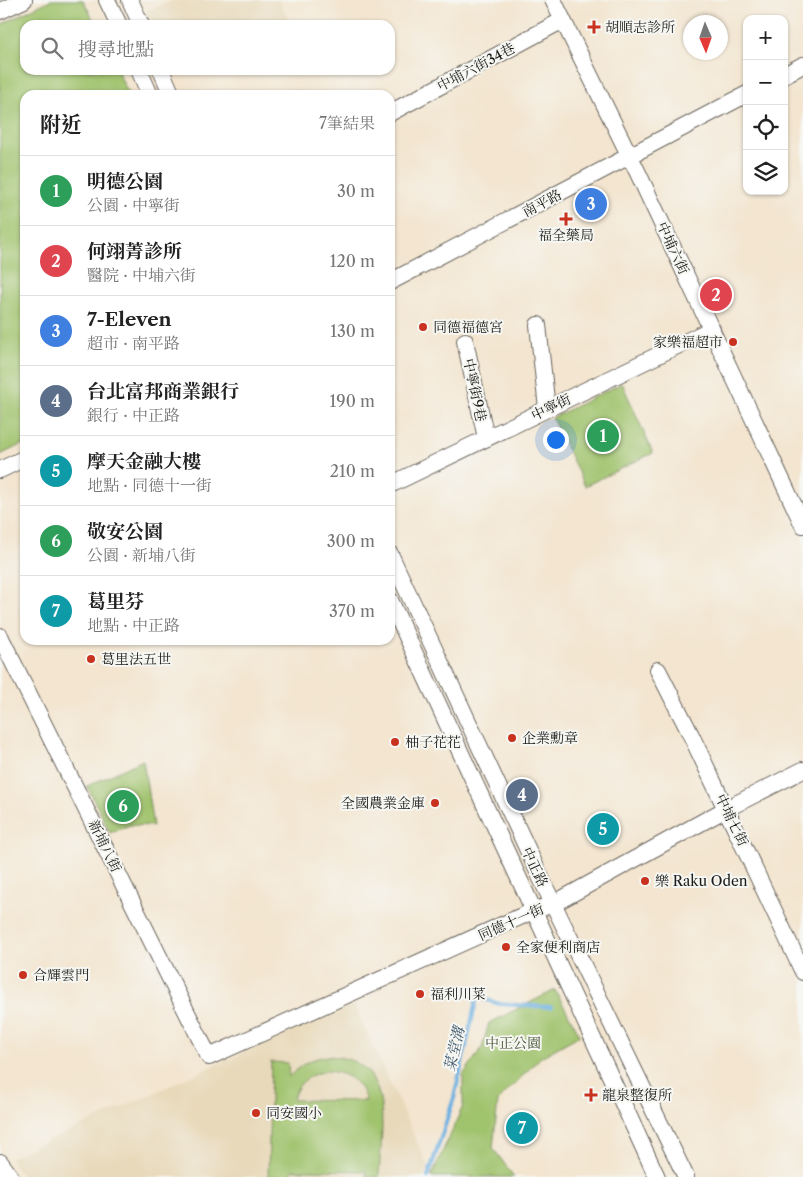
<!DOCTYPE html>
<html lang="zh-TW">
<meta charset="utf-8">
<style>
:root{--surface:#fff;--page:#f2f2f2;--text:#222;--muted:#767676;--line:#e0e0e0;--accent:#2563eb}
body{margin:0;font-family:"Libre Caslon Text","Noto Serif TC",serif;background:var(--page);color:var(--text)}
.controls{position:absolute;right:15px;top:15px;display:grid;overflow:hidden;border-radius:10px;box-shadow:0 1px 4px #0004}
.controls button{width:45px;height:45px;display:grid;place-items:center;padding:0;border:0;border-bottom:1px solid var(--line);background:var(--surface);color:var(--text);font:25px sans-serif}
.compass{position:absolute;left:683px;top:15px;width:45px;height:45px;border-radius:50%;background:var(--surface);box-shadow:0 1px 4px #0004;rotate:178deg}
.you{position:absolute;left:555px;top:439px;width:18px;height:18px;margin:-12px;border:4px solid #fff;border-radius:50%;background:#1a73e8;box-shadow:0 0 0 8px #1a73e833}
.badge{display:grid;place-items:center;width:32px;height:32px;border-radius:50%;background:var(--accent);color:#fff;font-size:16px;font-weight:700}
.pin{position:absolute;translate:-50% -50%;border:2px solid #fff;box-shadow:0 1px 5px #0006}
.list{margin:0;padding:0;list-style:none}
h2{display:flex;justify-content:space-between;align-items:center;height:65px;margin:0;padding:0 20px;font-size:21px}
h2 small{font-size:16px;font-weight:400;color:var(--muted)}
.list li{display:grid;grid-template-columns:32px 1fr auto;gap:15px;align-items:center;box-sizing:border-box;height:70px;padding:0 20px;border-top:1px solid var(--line)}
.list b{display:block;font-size:19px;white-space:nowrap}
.list p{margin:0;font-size:16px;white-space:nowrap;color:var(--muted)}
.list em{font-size:16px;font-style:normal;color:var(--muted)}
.icon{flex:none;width:28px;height:28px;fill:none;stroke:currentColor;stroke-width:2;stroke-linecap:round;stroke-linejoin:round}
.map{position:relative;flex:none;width:803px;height:1177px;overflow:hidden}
.search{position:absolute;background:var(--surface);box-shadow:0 1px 4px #0004;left:20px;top:20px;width:375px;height:55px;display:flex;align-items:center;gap:12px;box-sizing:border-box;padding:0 18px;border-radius:15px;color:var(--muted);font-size:19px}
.panel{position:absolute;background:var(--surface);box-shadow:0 1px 4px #0004;left:20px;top:90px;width:375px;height:555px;border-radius:15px}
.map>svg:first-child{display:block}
.built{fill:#e8d9ba}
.green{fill:#a0c36d;stroke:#5e7044;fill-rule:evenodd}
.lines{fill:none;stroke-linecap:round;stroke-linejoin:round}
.stream{stroke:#6cb0e1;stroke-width:4}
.minor-casing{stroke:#67625b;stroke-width:18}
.minor{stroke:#fff;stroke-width:16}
.poi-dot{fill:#c8321e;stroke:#f6f6f2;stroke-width:2}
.labels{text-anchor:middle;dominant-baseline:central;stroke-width:4;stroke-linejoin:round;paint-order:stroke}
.poi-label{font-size:14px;fill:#1c1c1c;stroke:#f6f6f2;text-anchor:start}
.street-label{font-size:14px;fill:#1c1c1c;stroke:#f6f6f2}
.park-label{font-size:14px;fill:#4a5638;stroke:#f6f6f2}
.water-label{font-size:15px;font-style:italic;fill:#3c576b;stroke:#f6f6f2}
</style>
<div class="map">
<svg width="803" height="1177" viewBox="0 0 803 1177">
<rect width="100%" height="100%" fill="#f6f6f2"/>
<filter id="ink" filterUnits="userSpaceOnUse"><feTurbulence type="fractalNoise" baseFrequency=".02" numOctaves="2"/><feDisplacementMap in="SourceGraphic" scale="10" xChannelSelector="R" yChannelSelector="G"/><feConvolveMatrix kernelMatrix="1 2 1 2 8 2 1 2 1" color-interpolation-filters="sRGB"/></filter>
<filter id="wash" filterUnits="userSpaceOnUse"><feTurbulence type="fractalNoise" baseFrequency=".0096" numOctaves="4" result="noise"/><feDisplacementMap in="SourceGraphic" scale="20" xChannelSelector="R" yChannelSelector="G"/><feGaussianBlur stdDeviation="1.12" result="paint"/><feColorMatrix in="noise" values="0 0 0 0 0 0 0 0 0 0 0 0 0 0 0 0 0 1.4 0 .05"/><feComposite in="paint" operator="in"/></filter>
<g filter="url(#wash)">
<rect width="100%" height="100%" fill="#f3e5cf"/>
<path class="built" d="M173,0h106l12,25h-142l-5,-12z
M353,1003l75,163 -4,11h-401l-13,-19z"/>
<path class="green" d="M50,0h33l13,25h-71v45h92l12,25h-104v348l-25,12v-430z
M622,383l31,70 -68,33 -33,-68z
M143,760l10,66 -23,-1 -20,8 -23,-47z
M555,990l25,45 -39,22 -43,44 -5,47 21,29h-83l32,-71v-31l19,-27 7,-25z
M327,1056c70,2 54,73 52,121h-13v-6l-74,-1v7h-24l3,-115 17,1 1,14c11,-12 22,-19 38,-21zM326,1071c20,1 35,11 40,30l-73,-1c3,-17 17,-26 33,-29z"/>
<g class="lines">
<path class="stream" d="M428,1177l26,-79 23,-101 23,7 51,3"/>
</g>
</g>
<g filter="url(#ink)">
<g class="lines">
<g class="minor-casing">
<path id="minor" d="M107,0l12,25
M130,0l11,25
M553,0l85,173 165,352
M0,11l24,-11
M139,70l11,25
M161,70l11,25
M784,75l19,-10
M390,113l173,-93
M390,282l357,-188
M538,325l9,84
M465,341l21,97
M0,470l25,-12
M390,485l322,-156
M390,554l157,337 139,286
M390,600l267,577
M0,636l209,421 324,-146 20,-7 173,-95 77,-39
M658,670l33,65 112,237
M0,1162l11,15"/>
</g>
<use href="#minor" class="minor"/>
</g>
</g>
<g class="poi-dot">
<path d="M591.5 19.5h5v5h5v5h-5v5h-5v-5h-5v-5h5z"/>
<path d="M563.5 211.5h5v5h5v5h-5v5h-5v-5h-5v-5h5z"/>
<circle cx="423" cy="327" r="5"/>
<circle cx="733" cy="342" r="5"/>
<circle cx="91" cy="659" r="5"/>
<circle cx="512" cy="738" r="5"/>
<circle cx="395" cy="742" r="5"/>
<circle cx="435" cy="803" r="5"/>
<circle cx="645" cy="881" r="5"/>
<circle cx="506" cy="947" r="5"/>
<circle cx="23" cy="975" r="5"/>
<circle cx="420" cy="994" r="5"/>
<path d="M588.5 1087.5h5v5h5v5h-5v5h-5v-5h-5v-5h5z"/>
<circle cx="256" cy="1113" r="5"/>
</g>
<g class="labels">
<g class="poi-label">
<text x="605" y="27">胡順志診所</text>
<text x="566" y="235" text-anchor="middle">福全藥局</text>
<text x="433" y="327">同德福德宮</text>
<text x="723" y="342" text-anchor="end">家樂福超市</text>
<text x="101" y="659">葛里法五世</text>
<text x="522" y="738">企業勳章</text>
<text x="405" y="742">柚子花花</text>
<text x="425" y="803" text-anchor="end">全國農業金庫</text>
<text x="655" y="881">樂 Raku Oden</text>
<text x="516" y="947">全家便利商店</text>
<text x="33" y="975">合輝雲門</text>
<text x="430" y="994">福利川菜</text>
<text x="602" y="1095">龍泉整復所</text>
<text x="266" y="1113">同安國小</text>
</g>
<g class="street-label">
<text transform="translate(476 67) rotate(-28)">中埔六街34巷</text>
<text transform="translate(542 203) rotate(-28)">南平路</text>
<text transform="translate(673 248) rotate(65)">中埔六街</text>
<text transform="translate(475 390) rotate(78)">中寧街9巷</text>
<text transform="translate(551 407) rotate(-26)">中寧街</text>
<text transform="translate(732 820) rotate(64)">中埔七街</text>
<text transform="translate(105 846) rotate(64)">新埔八街</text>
<text transform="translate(535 867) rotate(65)">中正路</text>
<text transform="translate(511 922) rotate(-24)">同德十一街</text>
</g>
<g class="park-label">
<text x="513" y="1043">中正公園</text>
</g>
<g class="water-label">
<text transform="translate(454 1049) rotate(-77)">菜堂溝</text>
</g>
</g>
</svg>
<div class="controls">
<button>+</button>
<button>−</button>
<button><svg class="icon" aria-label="locate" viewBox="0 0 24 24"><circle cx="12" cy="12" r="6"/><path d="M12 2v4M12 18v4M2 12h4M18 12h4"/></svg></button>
<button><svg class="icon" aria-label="layers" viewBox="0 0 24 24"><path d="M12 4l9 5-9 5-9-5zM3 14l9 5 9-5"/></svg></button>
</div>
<svg class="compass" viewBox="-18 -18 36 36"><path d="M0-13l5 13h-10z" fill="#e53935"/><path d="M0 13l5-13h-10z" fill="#767676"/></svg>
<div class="you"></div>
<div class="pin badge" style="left:603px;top:436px;background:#2e9e5b">1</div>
<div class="pin badge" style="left:716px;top:295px;background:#e0444e">2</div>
<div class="pin badge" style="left:591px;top:204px;background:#3f7fe0">3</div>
<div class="pin badge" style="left:522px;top:795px;background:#5c6f8a">4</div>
<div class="pin badge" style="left:603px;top:829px;background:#0f9aa8">5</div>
<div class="pin badge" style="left:123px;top:806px;background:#2e9e5b">6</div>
<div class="pin badge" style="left:522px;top:1128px;background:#0f9aa8">7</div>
<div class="search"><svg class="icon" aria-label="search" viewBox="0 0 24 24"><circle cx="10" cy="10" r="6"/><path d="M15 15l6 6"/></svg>搜尋地點</div>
<section class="panel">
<h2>附近<small>7筆結果</small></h2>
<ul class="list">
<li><span class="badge" style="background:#2e9e5b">1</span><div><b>明德公園</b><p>公園 · 中寧街</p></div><em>30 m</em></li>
<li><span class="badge" style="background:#e0444e">2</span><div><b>何翊菁診所</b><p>醫院 · 中埔六街</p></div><em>120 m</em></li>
<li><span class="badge" style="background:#3f7fe0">3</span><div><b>7-Eleven</b><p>超市 · 南平路</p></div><em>130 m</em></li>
<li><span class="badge" style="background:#5c6f8a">4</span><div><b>台北富邦商業銀行</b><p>銀行 · 中正路</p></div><em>190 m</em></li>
<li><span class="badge" style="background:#0f9aa8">5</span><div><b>摩天金融大樓</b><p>地點 · 同德十一街</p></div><em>210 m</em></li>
<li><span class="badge" style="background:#2e9e5b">6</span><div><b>敬安公園</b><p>公園 · 新埔八街</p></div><em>300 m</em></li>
<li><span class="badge" style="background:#0f9aa8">7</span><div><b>葛里芬</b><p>地點 · 中正路</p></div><em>370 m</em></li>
</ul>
</section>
</div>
